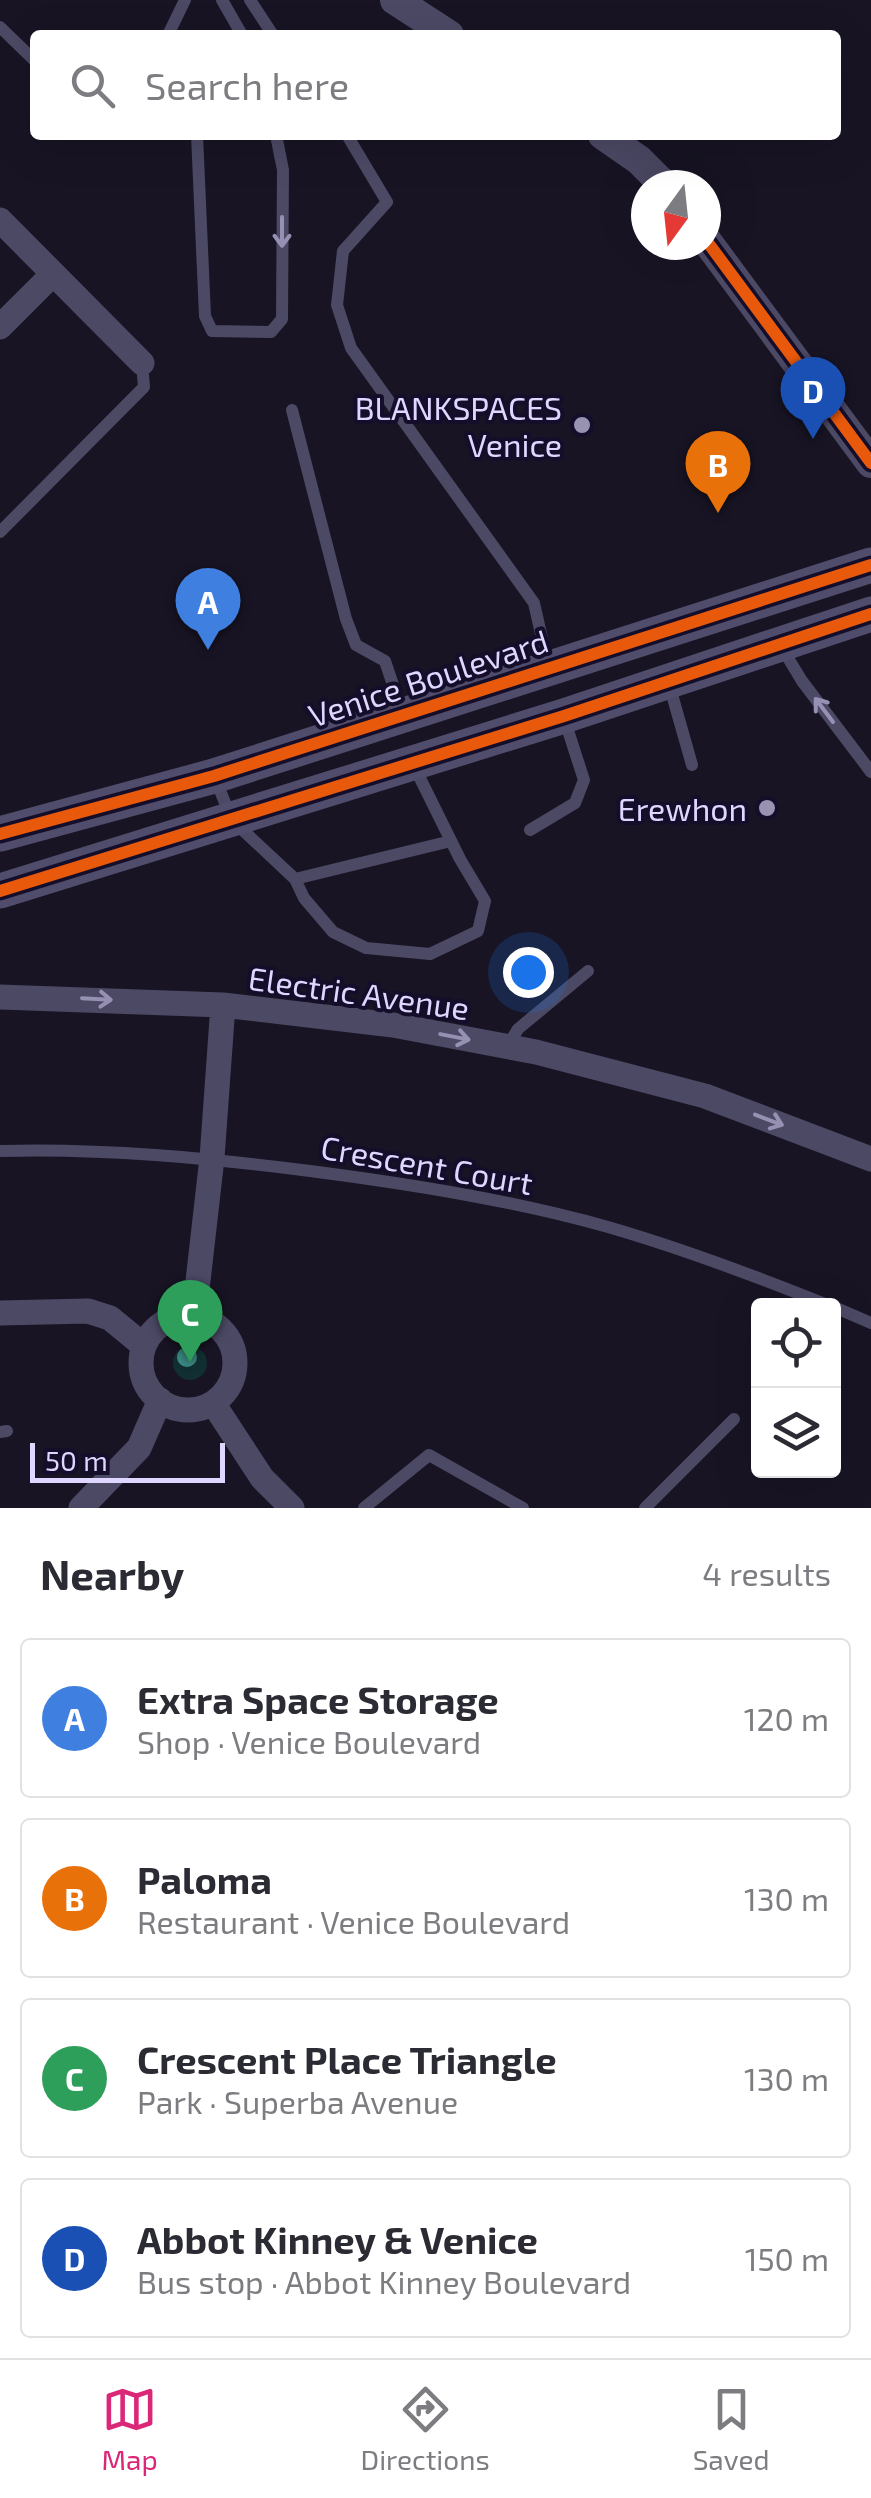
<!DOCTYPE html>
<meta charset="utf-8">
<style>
:root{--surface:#fff;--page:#f2f2f3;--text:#2b2b33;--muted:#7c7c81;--line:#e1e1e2;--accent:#db2777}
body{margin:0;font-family:"Exo 2",sans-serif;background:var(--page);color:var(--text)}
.controls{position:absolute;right:30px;bottom:30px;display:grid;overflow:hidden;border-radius:10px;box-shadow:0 10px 40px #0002}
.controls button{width:90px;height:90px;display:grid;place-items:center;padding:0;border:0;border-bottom:2px solid var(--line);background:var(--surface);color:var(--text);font:50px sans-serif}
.compass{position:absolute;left:631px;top:170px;width:90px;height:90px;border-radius:50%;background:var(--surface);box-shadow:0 10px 40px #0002;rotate:195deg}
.scale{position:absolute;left:30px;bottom:25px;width:195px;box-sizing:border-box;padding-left:10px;border:5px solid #dfd7ff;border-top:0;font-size:28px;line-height:35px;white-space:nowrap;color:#dfd7ff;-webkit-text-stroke:8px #150e2a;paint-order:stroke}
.you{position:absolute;left:528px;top:972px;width:35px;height:35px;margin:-25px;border:8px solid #fff;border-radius:50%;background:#1a73e8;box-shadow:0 0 0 15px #1a73e833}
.badge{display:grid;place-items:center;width:65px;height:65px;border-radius:50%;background:var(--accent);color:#fff;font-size:32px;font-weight:700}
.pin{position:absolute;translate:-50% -82px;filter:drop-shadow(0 2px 5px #0008)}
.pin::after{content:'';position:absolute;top:52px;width:35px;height:30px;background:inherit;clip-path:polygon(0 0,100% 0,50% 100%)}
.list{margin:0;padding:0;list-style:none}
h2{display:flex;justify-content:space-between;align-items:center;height:130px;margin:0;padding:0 40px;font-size:42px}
h2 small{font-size:32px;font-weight:400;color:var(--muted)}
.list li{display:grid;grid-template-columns:65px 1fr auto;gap:30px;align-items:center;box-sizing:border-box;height:160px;margin:0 20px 20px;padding:0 20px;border:2px solid var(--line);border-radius:10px}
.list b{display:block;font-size:38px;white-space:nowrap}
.list p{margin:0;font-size:32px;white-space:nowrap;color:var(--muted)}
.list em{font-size:32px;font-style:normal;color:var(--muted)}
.icon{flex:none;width:55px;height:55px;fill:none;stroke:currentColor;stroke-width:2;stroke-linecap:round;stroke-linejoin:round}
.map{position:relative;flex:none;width:871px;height:1508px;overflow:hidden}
.search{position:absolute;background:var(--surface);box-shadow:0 10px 40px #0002;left:30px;right:30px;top:30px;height:110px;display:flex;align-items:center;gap:25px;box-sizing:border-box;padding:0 35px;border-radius:10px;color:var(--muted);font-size:38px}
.sheet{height:850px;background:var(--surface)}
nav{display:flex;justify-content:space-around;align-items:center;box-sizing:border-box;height:140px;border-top:2px solid var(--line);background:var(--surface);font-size:28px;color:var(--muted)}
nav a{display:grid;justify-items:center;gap:5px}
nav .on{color:var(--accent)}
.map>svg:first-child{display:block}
.green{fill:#112f32}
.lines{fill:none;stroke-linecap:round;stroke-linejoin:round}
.service{stroke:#4c4965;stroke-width:12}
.minor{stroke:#4c4965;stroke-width:25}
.tertiary{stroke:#4c4965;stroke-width:30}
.secondary{stroke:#504c6b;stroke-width:35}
.cycleway-casing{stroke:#150e2a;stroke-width:19}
.cycleway{stroke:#e8590c;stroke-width:12}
.tree{fill:#3b8a83}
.oneway{stroke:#9690b2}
.poi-dot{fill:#9993b2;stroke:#150e2a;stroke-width:4}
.labels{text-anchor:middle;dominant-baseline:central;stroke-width:8;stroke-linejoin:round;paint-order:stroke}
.poi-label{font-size:32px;fill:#dfd7ff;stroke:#150e2a;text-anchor:end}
.street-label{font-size:32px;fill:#dfd7ff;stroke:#150e2a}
</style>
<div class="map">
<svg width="871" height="1508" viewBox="0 0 871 1508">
<rect width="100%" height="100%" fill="#181424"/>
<path class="green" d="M173 1363a17 17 0 1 1 34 0a17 17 0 1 1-34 0Z"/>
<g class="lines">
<path class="service" d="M222,0l20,35
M250,0l23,35
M0,27l35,34
M168,35l17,-35
M197,135l8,181 7,15 59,1 11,-13 1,-149 -7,-35
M347,135l40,67 -44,49 -6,54 14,43 183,255 14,62
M292,410l54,209 10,26 29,16 17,51
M0,532l144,-145 -2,-24
M782,648l20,33 69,91
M669,684l23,81
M215,778l17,42 63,59 9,19 29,34 33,16 64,6 48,-23 7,-30 -25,-42 -46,-93
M530,830l45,-27 9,-23 -20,-62
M295,879l156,-38
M507,1047l11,-18 70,-58
M0,1151c104,-3 207,7 310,20 100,13 201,29 298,56 76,22 150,50 222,79
M834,1307l37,16
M0,1432l7,-1
M364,1508l65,-53 94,53
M645,1508l89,-89"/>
<path class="minor" d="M0,220l142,143
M0,327l53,-53
M0,997l223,8 170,20 143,27 169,44 166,63
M0,1313l88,-2 22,7 34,28
M194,1316l18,-158 11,-153
M141 1363a47 47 0 1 1 94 0a47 47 0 1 1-94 0Z
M213,1403l49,75 30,30
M81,1508l58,-60 21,-48"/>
<path class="tertiary" d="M395,0l54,35
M603,135l36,25 25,25
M706,240l165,223"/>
<path class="secondary" d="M0,834l214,-58 657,-211
M0,891l564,-175 307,-102"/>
<g class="cycleway-casing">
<path id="cycleway" d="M706,240l165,223
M0,834l214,-58 657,-211
M0,891l564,-175 307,-102"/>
</g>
<use href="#cycleway" class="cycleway"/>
</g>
<circle class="tree" cx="187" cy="1357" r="10"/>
<defs><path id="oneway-shaft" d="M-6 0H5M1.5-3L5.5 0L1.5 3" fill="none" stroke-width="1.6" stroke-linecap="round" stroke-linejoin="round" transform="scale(2.5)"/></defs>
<g class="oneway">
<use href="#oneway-shaft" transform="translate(282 232) rotate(90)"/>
<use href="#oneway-shaft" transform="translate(824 710) rotate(-127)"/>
<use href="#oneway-shaft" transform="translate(97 999) rotate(3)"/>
<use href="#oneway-shaft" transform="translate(455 1037) rotate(11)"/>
<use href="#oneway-shaft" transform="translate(769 1120) rotate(21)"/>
</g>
<g class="poi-dot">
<circle cx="582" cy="425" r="10"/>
<circle cx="767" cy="808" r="10"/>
</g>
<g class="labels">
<g class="poi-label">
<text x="562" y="407">BLANKSPACES<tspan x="562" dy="37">Venice</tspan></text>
<text x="747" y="808">Erewhon</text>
</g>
<g class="street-label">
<text transform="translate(428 677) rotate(-18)">Venice Boulevard</text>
<text transform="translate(359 992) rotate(8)">Electric Avenue</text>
<text transform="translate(427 1164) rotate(10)">Crescent Court</text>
</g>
</g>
</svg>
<div class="controls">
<button><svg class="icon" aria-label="locate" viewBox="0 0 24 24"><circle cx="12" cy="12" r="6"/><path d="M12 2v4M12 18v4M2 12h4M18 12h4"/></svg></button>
<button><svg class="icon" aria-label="layers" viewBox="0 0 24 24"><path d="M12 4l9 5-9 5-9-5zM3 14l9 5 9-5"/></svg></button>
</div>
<svg class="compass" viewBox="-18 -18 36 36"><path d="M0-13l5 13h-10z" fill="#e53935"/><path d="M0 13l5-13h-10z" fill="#7c7c81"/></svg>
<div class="scale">50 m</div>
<div class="you"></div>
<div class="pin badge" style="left:208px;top:650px;background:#3f7fe0">A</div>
<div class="pin badge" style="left:718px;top:513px;background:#e8710a">B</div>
<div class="pin badge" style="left:190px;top:1362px;background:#2e9e5b">C</div>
<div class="pin badge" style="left:813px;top:439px;background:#1a4fb4">D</div>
<div class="search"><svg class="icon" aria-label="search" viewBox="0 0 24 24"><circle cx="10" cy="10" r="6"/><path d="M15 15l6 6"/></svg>Search here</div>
</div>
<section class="sheet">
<h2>Nearby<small>4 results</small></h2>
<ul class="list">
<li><span class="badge" style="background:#3f7fe0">A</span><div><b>Extra Space Storage</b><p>Shop · Venice Boulevard</p></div><em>120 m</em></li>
<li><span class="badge" style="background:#e8710a">B</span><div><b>Paloma</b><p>Restaurant · Venice Boulevard</p></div><em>130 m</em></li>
<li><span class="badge" style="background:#2e9e5b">C</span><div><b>Crescent Place Triangle</b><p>Park · Superba Avenue</p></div><em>130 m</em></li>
<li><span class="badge" style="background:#1a4fb4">D</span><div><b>Abbot Kinney &amp; Venice</b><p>Bus stop · Abbot Kinney Boulevard</p></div><em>150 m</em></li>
</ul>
</section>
<nav>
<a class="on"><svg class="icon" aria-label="map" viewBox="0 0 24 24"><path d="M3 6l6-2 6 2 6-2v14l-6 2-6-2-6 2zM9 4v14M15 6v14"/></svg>Map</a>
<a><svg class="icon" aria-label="directions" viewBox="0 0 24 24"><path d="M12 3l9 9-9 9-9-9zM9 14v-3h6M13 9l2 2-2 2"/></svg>Directions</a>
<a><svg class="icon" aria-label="saved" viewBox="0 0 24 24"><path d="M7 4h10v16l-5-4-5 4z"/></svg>Saved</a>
</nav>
